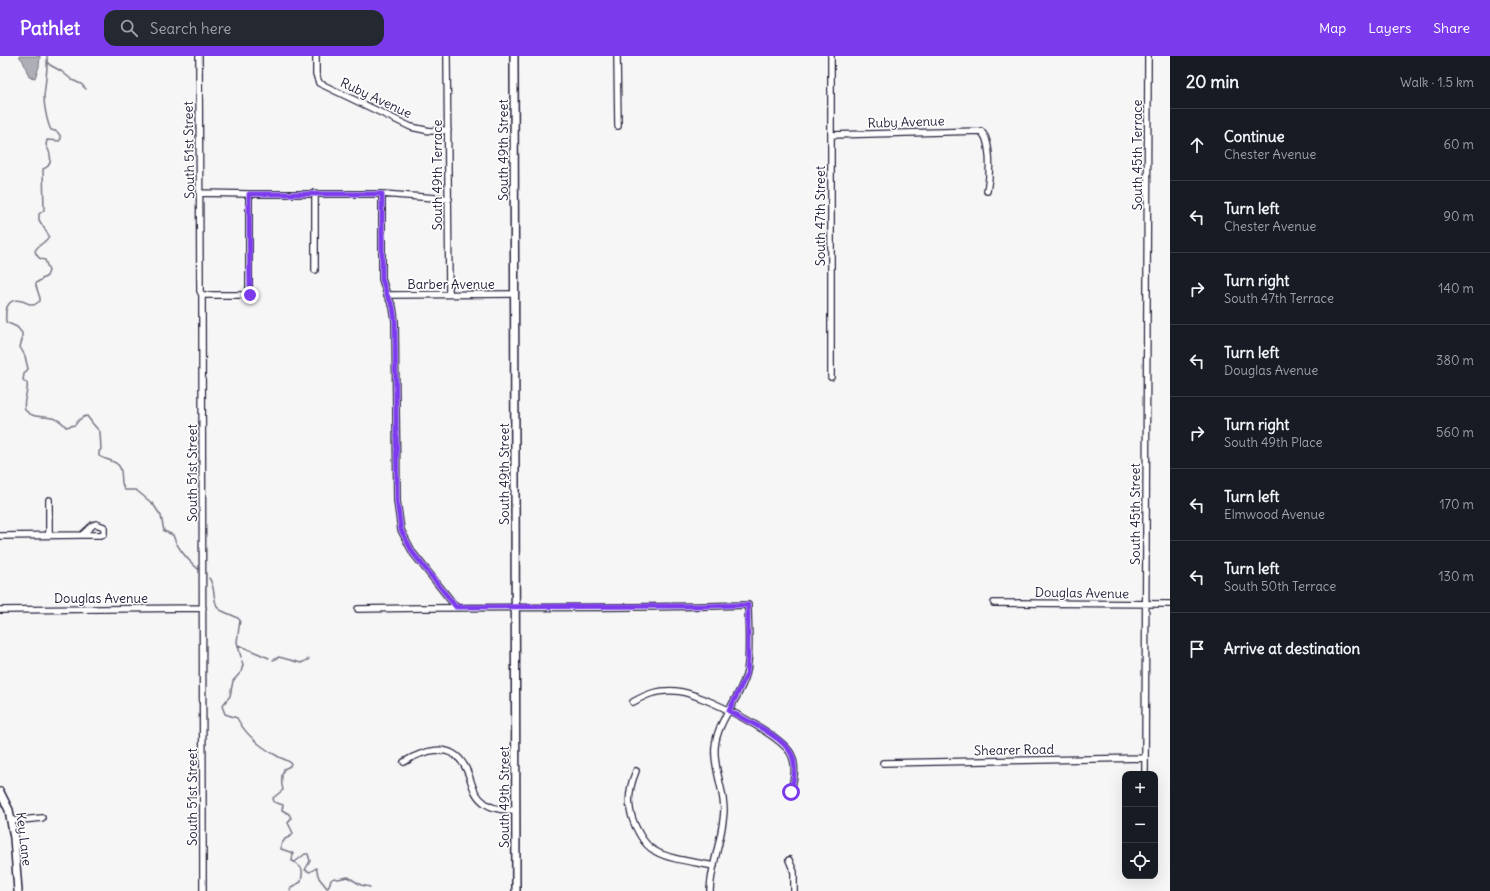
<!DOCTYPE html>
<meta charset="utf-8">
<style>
:root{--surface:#171b24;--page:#242831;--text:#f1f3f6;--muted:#9ea1a6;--line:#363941;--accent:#7c3aed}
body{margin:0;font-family:Delius,sans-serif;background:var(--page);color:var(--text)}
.controls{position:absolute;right:12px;bottom:12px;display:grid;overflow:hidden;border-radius:8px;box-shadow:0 4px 16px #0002}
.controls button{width:36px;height:36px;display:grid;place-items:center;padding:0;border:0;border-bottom:1px solid var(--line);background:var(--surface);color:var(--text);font:20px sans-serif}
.stop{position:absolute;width:12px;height:12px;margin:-9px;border:3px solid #7c3aed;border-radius:50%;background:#fff}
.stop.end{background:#7c3aed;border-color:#fff;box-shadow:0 1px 4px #0008}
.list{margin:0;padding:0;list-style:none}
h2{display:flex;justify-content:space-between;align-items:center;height:52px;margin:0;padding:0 16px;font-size:17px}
h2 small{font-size:13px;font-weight:400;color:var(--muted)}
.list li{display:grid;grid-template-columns:26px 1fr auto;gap:12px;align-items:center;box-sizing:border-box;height:72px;padding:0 16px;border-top:1px solid var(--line)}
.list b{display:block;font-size:15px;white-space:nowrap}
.list p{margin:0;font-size:13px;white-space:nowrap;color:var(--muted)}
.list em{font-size:13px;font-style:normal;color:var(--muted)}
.icon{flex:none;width:22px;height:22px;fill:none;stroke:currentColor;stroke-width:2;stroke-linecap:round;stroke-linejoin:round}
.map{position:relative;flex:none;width:1170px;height:835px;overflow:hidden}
header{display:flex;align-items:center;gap:24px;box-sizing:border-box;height:56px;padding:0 20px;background:var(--accent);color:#fff}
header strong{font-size:19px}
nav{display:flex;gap:22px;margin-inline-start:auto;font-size:14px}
.search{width:280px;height:36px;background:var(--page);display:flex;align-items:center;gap:10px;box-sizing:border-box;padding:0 14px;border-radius:12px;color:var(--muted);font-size:15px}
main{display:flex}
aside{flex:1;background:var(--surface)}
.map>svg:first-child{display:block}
.water{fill:#aeaeb7;stroke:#767685}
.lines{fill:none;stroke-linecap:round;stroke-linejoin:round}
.stream{stroke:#767685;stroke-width:1.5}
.minor-casing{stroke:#22223b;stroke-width:8}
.tertiary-casing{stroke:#22223b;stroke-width:10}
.minor{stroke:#fff;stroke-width:5.5}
.tertiary{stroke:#fff;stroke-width:7}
.route{stroke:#7c3aed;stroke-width:5}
.labels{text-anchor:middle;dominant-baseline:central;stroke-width:3;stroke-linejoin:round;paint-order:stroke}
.street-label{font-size:13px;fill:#22223b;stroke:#fff}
</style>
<header>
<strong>Pathlet</strong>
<div class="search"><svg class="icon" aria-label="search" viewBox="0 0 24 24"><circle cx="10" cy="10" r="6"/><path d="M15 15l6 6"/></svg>Search here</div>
<nav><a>Map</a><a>Layers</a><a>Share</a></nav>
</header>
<main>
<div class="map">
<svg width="1170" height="835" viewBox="0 0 1170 835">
<rect width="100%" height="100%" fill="#f6f6f7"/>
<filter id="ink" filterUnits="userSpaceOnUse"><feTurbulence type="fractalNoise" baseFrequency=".025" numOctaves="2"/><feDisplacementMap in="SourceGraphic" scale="8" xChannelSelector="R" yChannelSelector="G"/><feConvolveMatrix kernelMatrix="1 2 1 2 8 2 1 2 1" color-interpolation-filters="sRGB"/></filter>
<g filter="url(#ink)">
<path class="water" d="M19,0h21l-1,11 -4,11 -6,-1 -6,-16z"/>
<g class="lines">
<path class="stream" d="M47,0c1,14 -2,27 -3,41 0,9 3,25 7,33 6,1 9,3 10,9l-2,2 -12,-1 -1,5c5,9 8,20 -3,24l1,41 -5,4v6l10,16c-3,7 -11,8 -14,15 2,6 4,8 10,9l4,11 -2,5 -11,7v3l4,12v3l-6,4c-4,0 -8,-3 -12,-4 -16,-4 -17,10 -16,21l11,5 5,6v7l-2,7 5,9 3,13 -4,5 -1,6 4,3c2,10 -5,17 -2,27 11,13 28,0 41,17l9,-2c3,-5 6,-8 12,-9l6,8 7,8 1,17 -2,3v4c6,4 16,4 20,10 5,7 0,17 6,24h11l17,14 8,12 3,15 9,4c4,13 15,25 25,34
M47,6l3,3 11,6 11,9 9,4 5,5
M209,522c7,9 3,21 9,30 4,5 16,6 22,12l-3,22 4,15
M238,589l31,13
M273,604l6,-3 22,6 8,-4
M242,605l1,4 -2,7 -8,9 -3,15 -8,10 3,8 12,4c9,18 25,30 42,39 4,2 8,3 12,6l-1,3 -6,3c-3,7 -3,14 -1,21l-10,8 1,4 9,3 -1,5 7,4 2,4 -3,5 5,10 -2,3 -6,3 -4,6v4l12,4 -1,8 3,1 10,-8h3l2,7 -5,9 5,2 6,-4 3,10 8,10h1l3,-8 3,-2 4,1 10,-2 13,8 9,2
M290,835l1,-4 10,-5c2,-12 3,-13 -7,-20"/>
<g class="minor-casing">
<path id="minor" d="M199,0l1,235 2,4 1,596
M316,0v18l3,9 92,44 19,4 18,-1
M447,0l2,238
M617,0l1,70
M831,0v321
M831,79l150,-4c2,3 4,5 5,8 5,15 4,37 1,52
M200,137l49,1h133l67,5
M315,137v77
M382,138v85l5,16 6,12 2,14 2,180 4,29 12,23 43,54
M202,239h47v-101
M387,239l128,-1
M49,444v35
M96,468l8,3v7l-4,1h-18l11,-10z
M0,480l82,-1
M994,547l176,1
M358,553c130,-3 260,0 390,-4 0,19 3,53 -2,70 -7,25 -29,46 -31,72 -2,21 9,42 9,63 -1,28 -13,54 -14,81
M0,554l203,-2
M633,646c16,-9 25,-12 43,-11 23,1 108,44 116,65 5,12 1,25 -1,36
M404,706c18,-11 46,-21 60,3 9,14 6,28 22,39 9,6 20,6 30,6
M883,707l262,-5
M636,715c-10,24 -9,42 4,64 4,7 8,12 15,16 15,9 41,11 59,15
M1145,718l3,-718
M11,765l31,-3
M789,804l5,12v19"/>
</g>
<g class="tertiary-casing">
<path id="tertiary" d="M514,0l2,835
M0,736l9,18 5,28 4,53"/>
</g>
<use href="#minor" class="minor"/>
<use href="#tertiary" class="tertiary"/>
</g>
</g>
<g class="lines" filter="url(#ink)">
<path class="route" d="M250,239l-1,-101h133v85l5,16 6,12 2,14 2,180 4,29 12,23 43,54 244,-1 48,-1v54l-1,15 -18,37c17,9 55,26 63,44 5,12 1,26 -1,37"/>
</g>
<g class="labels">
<g class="street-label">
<text transform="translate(376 42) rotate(25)">Ruby Avenue</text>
<text transform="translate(906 66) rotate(-2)">Ruby Avenue</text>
<text transform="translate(189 94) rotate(-91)">South 51st Street</text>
<text transform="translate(503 94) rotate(-90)">South 49th Street</text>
<text transform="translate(1137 99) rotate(-90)">South 45th Terrace</text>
<text transform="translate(437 119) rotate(-90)">South 49th Terrace</text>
<text transform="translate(820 160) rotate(-90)">South 47th Street</text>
<text x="451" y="228">Barber Avenue</text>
<text transform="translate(192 417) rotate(-90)">South 51st Street</text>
<text transform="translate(504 418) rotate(-90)">South 49th Street</text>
<text transform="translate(1135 458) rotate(-90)">South 45th Street</text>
<text transform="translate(1082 537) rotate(1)">Douglas Avenue</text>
<text x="101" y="542">Douglas Avenue</text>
<text transform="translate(1014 694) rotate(-1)">Shearer Road</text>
<text transform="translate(192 741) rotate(-90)">South 51st Street</text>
<text transform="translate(504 741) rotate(-90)">South 49th Street</text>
<text transform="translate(24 783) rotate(83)">Key Lane</text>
</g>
</g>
</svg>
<div class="controls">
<button>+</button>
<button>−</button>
<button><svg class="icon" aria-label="locate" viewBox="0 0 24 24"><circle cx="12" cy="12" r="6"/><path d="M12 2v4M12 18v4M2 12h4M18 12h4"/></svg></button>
</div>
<div class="stop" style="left:791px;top:736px"></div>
<div class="stop end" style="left:250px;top:239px"></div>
</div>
<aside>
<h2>20 min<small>Walk · 1.5 km</small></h2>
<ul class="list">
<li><svg class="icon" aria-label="ahead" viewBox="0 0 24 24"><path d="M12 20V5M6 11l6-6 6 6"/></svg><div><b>Continue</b><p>Chester Avenue</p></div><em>60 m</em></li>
<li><svg class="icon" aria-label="left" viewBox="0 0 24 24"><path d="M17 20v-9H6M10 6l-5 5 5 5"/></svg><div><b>Turn left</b><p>Chester Avenue</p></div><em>90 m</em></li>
<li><svg class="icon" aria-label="right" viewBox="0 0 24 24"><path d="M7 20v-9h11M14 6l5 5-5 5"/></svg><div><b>Turn right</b><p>South 47th Terrace</p></div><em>140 m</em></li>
<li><svg class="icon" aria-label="left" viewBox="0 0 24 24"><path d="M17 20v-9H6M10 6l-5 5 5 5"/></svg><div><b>Turn left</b><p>Douglas Avenue</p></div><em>380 m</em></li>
<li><svg class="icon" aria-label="right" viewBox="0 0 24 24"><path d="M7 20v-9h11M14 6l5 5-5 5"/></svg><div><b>Turn right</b><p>South 49th Place</p></div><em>560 m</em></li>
<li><svg class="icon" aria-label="left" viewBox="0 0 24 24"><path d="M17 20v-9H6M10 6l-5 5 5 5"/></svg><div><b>Turn left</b><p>Elmwood Avenue</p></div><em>170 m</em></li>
<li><svg class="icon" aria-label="left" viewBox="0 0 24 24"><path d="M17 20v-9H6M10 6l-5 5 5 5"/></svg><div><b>Turn left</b><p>South 50th Terrace</p></div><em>130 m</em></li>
<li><svg class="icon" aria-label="arrive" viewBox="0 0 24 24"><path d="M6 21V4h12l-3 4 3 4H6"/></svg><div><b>Arrive at destination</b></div></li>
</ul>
</aside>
</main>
